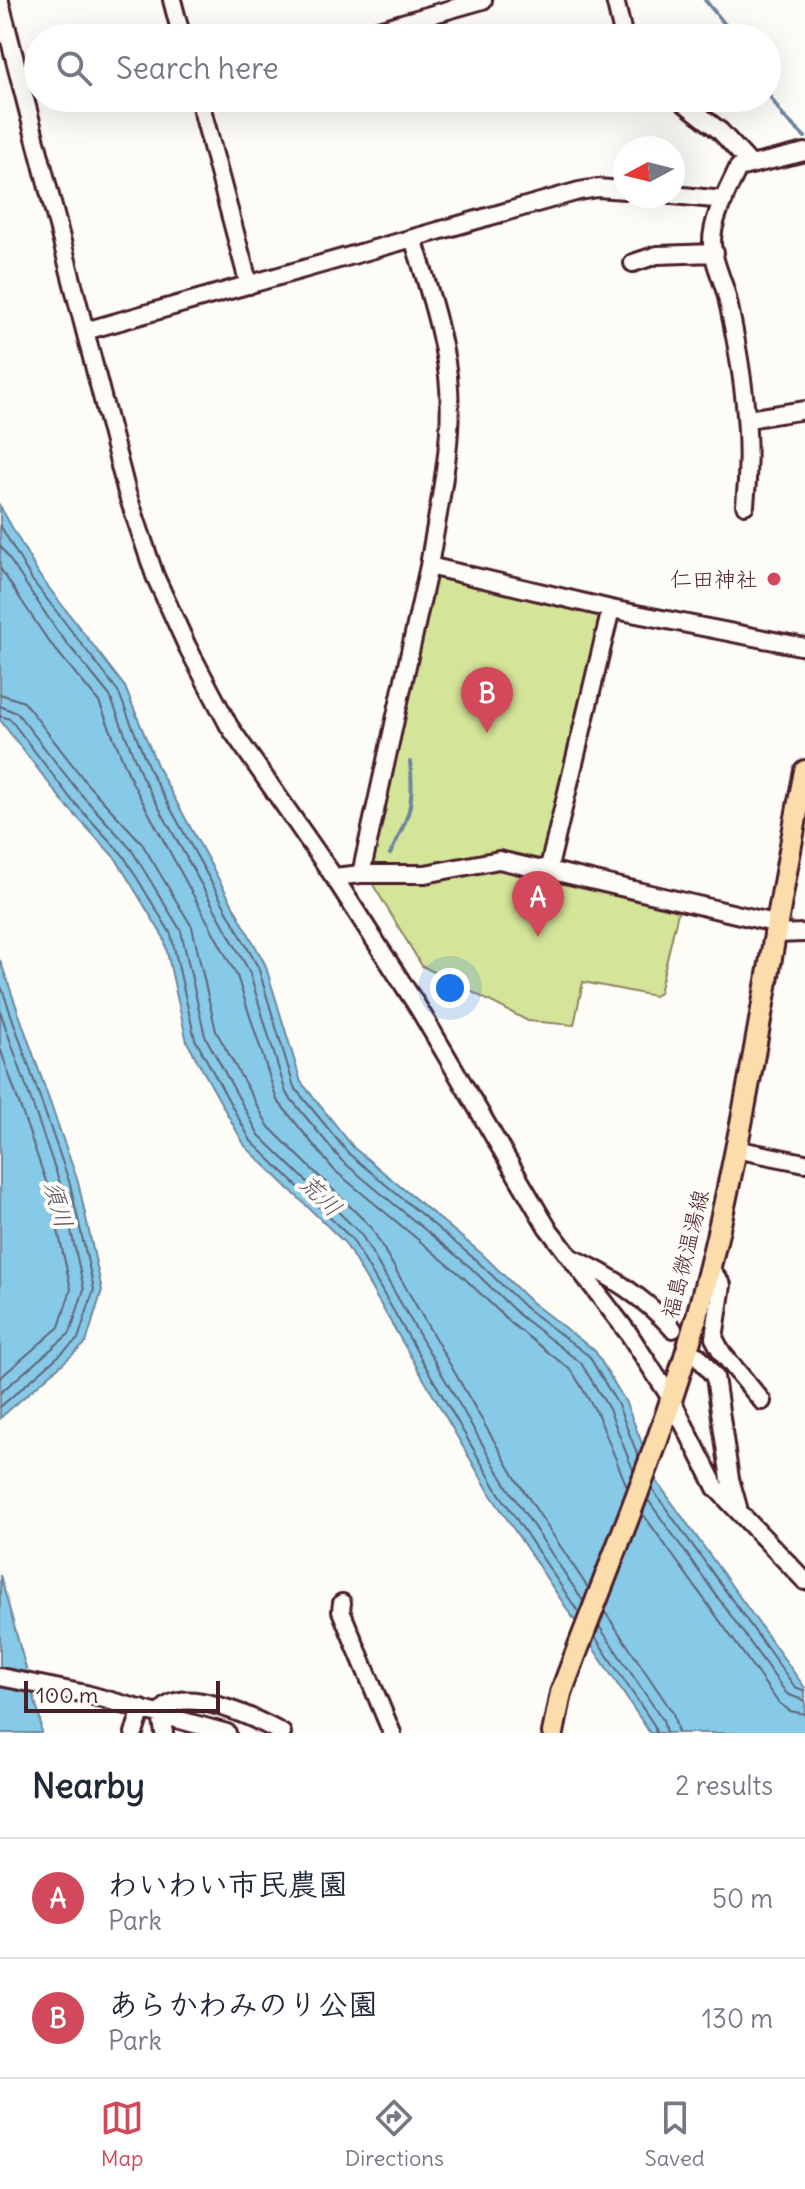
<!DOCTYPE html>
<meta charset="utf-8">
<style>
:root{--surface:#fff;--page:#f2f2f3;--text:#1f2937;--muted:#747a83;--line:#e0e1e3;--accent:#d1495b}
body{margin:0;font-family:Delius,"Klee One",sans-serif;background:var(--page);color:var(--text)}
.compass{position:absolute;left:613px;top:136px;width:72px;height:72px;border-radius:50%;background:var(--surface);box-shadow:0 8px 32px #0002;rotate:263deg}
.scale{position:absolute;left:24px;bottom:20px;width:196px;box-sizing:border-box;padding-left:8px;border:4px solid #4a1f2b;border-top:0;font-size:22px;line-height:28px;white-space:nowrap;color:#4a1f2b;-webkit-text-stroke:6px #fdfcf7;paint-order:stroke}
.you{position:absolute;left:450px;top:988px;width:28px;height:28px;margin:-20px;border:6px solid #fff;border-radius:50%;background:#1a73e8;box-shadow:0 0 0 12px #1a73e833}
.badge{display:grid;place-items:center;width:52px;height:52px;border-radius:50%;background:var(--accent);color:#fff;font-size:26px;font-weight:700}
.pin{position:absolute;translate:-50% -66px;filter:drop-shadow(0 2px 4px #0008)}
.pin::after{content:'';position:absolute;top:42px;width:28px;height:24px;background:inherit;clip-path:polygon(0 0,100% 0,50% 100%)}
.list{margin:0;padding:0;list-style:none}
h2{display:flex;justify-content:space-between;align-items:center;height:104px;margin:0;padding:0 32px;font-size:34px}
h2 small{font-size:26px;font-weight:400;color:var(--muted)}
.list li{display:grid;grid-template-columns:52px 1fr auto;gap:24px;align-items:center;box-sizing:border-box;height:120px;padding:0 32px;border-top:2px solid var(--line)}
.list b{display:block;font-size:30px;white-space:nowrap}
.list p{margin:0;font-size:26px;white-space:nowrap;color:var(--muted)}
.list em{font-size:26px;font-style:normal;color:var(--muted)}
.icon{flex:none;width:44px;height:44px;fill:none;stroke:currentColor;stroke-width:2;stroke-linecap:round;stroke-linejoin:round}
.map{position:relative;flex:none;width:805px;height:1733px;overflow:hidden}
.search{position:absolute;background:var(--surface);box-shadow:0 8px 32px #0002;left:24px;right:24px;top:24px;height:88px;display:flex;align-items:center;gap:20px;box-sizing:border-box;padding:0 28px;border-radius:44px;color:var(--muted);font-size:30px}
.sheet{height:344px;background:var(--surface)}
nav{display:flex;justify-content:space-around;align-items:center;box-sizing:border-box;height:112px;border-top:2px solid var(--line);background:var(--surface);font-size:22px;color:var(--muted)}
nav a{display:grid;justify-items:center;gap:4px}
nav .on{color:var(--accent)}
.map>svg:first-child{display:block}
.green{fill:#d4e498;stroke:#8f8262;stroke-width:2}
.water{fill:#86cae8;stroke:#6e869c;stroke-width:2}
.lines{fill:none;stroke-linecap:round;stroke-linejoin:round}
.shore{stroke:#626377;stroke-width:2}
.stream{stroke:#6e869c;stroke-width:4}
.minor-tunnel{stroke:#d9d0ce;stroke-width:16;stroke-dasharray:16 8;stroke-linecap:butt}
.minor-casing{stroke:#4a1f2b;stroke-width:22}
.major-casing{stroke:#4a1f2b;stroke-width:26}
.minor{stroke:#fdfcf7;stroke-width:16}
.major{stroke:#fbddab;stroke-width:20}
.poi-dot{fill:#d1495b;stroke:#fdfcf7;stroke-width:3}
.labels{text-anchor:middle;dominant-baseline:central;stroke-width:8;stroke-linejoin:round;paint-order:stroke}
.poi-label{font-size:22px;fill:#4a1f2b;stroke:#fdfcf7;text-anchor:end}
.street-label{font-size:22px;fill:#4a1f2b;stroke:#fdfcf7}
.water-label{font-size:24px;font-style:italic;fill:#5c5264;stroke:#fdfcf7}
</style>
<div class="map">
<svg width="805" height="1733" viewBox="0 0 805 1733">
<rect width="100%" height="100%" fill="#fdfcf7"/>
<filter id="ink" filterUnits="userSpaceOnUse"><feTurbulence type="fractalNoise" baseFrequency=".0125" numOctaves="2"/><feDisplacementMap in="SourceGraphic" scale="16" xChannelSelector="R" yChannelSelector="G"/><feConvolveMatrix kernelMatrix="1 2 1 2 8 2 1 2 1" color-interpolation-filters="sRGB"/></filter>
<g filter="url(#ink)">
<path class="green" d="M432,569l175,42 -60,253 -181,8z
M498,865l181,43 -20,85 -5,3 -71,-14 -9,43 -46,-4 -106,-55 -50,-83 4,-4z"/>
<path class="water" d="M0,506l39,69 86,112 34,83 106,194 36,118 53,66 128,106 49,48 64,49 30,50 33,82 147,205v45h-155l-159,-238 -146,-252 -100,-97 -58,-104 -23,-104 -48,-79 -51,-55 -65,-84z
M0,960l78,222 24,108 -16,53 -86,75z
M0,1575l40,144 1,14h-41z"/>
<g class="lines">
<path class="shore" d="M0,525l32,55 86,111 33,82 107,194 36,120 55,67 127,106 50,48 63,48 29,49 20,51
M0,545l57,86 53,65 32,81 107,194 37,122 56,68 128,106 49,48 62,48 28,46 24,61
M0,568l47,71 52,63 33,80 105,194 40,124 57,70 128,106 50,48 60,47 26,44 29,72
M0,694l24,8 64,83 53,57 51,85 24,104 53,96 102,100 145,252 72,109
M0,706l17,7 62,79 52,57 50,82 24,105 54,99 102,99 145,251 77,116
M0,716l10,3 61,80 52,56 48,79 24,105 56,102 101,98 145,251 82,123
M0,983l70,201 24,105 -16,50 -78,68
M0,1011l61,175 23,103 -14,44 -70,60
M0,1048l49,142 22,99 -12,38 -59,51
M652,1489l143,198 10,4
M648,1500l139,194 18,7
M643,1514l135,188 12,9 15,3
M605,1612l68,101 5,20
M599,1626l64,94 3,13
M595,1637l59,88 2,8"/>
<path class="stream" d="M705,0l31,38
M767,92l16,24 22,21
M390,854c19,-37 25,-50 20,-92"/>
<path class="minor-tunnel" d="M254,1733l1,-1"/>
<g class="minor-casing">
<path id="minor" d="M172,0l10,38
M615,0l9,38
M0,2l127,491 28,83 32,70 42,80 105,151 85,132 128,218 82,107 41,63 46,91 89,93
M360,35l123,-35
M199,98l50,187
M678,98l42,33 31,34
M673,195l51,5
M413,238c14,46 29,90 35,138 7,63 -9,128 -19,190
M633,263l24,-8 58,-2
M85,331l494,-140 18,-3 28,2
M748,419l57,-9
M745,505c8,-70 -3,-139 -18,-208 -4,-17 -14,-35 -15,-53 -1,-24 16,-54 26,-76l67,-16
M544,869l230,54
M361,874h64l74,-14 39,9 11,-2 62,-258
M334,877l27,-3 68,-308 182,43 194,38
M773,934l32,-1
M735,1149l70,14
M570,1257c39,17 74,41 103,72
M709,1267l13,18 -8,53 8,15 40,48
M698,1356l17,21 15,102 8,28
M342,1603l-1,8 51,122
M0,1677l86,17 141,39
M134,1733l8,-24
M164,1733l-3,-19c16,-34 98,6 121,19"/>
</g>
<g class="major-casing">
<path id="major" d="M553,1733l8,-40c50,-135 110,-271 145,-411 43,-168 65,-341 99,-511"/>
</g>
<use href="#minor" class="minor"/>
<use href="#major" class="major"/>
</g>
</g>
<circle class="poi-dot" cx="774" cy="579" r="8"/>
<g class="labels">
<g class="poi-label">
<text x="758" y="579">仁田神社</text>
</g>
<g class="street-label">
<text transform="translate(685 1254) rotate(-76)">福島微温湯線</text>
</g>
<g class="water-label">
<text transform="translate(321 1195) rotate(44)">荒川</text>
<text transform="translate(59 1204) rotate(74)">須川</text>
</g>
</g>
</svg>
<svg class="compass" viewBox="-18 -18 36 36"><path d="M0-13l5 13h-10z" fill="#e53935"/><path d="M0 13l5-13h-10z" fill="#747a83"/></svg>
<div class="scale">100 m</div>
<div class="you"></div>
<div class="pin badge" style="left:538px;top:937px">A</div>
<div class="pin badge" style="left:487px;top:733px">B</div>
<div class="search"><svg class="icon" aria-label="search" viewBox="0 0 24 24"><circle cx="10" cy="10" r="6"/><path d="M15 15l6 6"/></svg>Search here</div>
</div>
<section class="sheet">
<h2>Nearby<small>2 results</small></h2>
<ul class="list">
<li><span class="badge">A</span><div><b>わいわい市民農園</b><p>Park</p></div><em>50 m</em></li>
<li><span class="badge">B</span><div><b>あらかわみのり公園</b><p>Park</p></div><em>130 m</em></li>
</ul>
</section>
<nav>
<a class="on"><svg class="icon" aria-label="map" viewBox="0 0 24 24"><path d="M3 6l6-2 6 2 6-2v14l-6 2-6-2-6 2zM9 4v14M15 6v14"/></svg>Map</a>
<a><svg class="icon" aria-label="directions" viewBox="0 0 24 24"><path d="M12 3l9 9-9 9-9-9zM9 14v-3h6M13 9l2 2-2 2"/></svg>Directions</a>
<a><svg class="icon" aria-label="saved" viewBox="0 0 24 24"><path d="M7 4h10v16l-5-4-5 4z"/></svg>Saved</a>
</nav>
